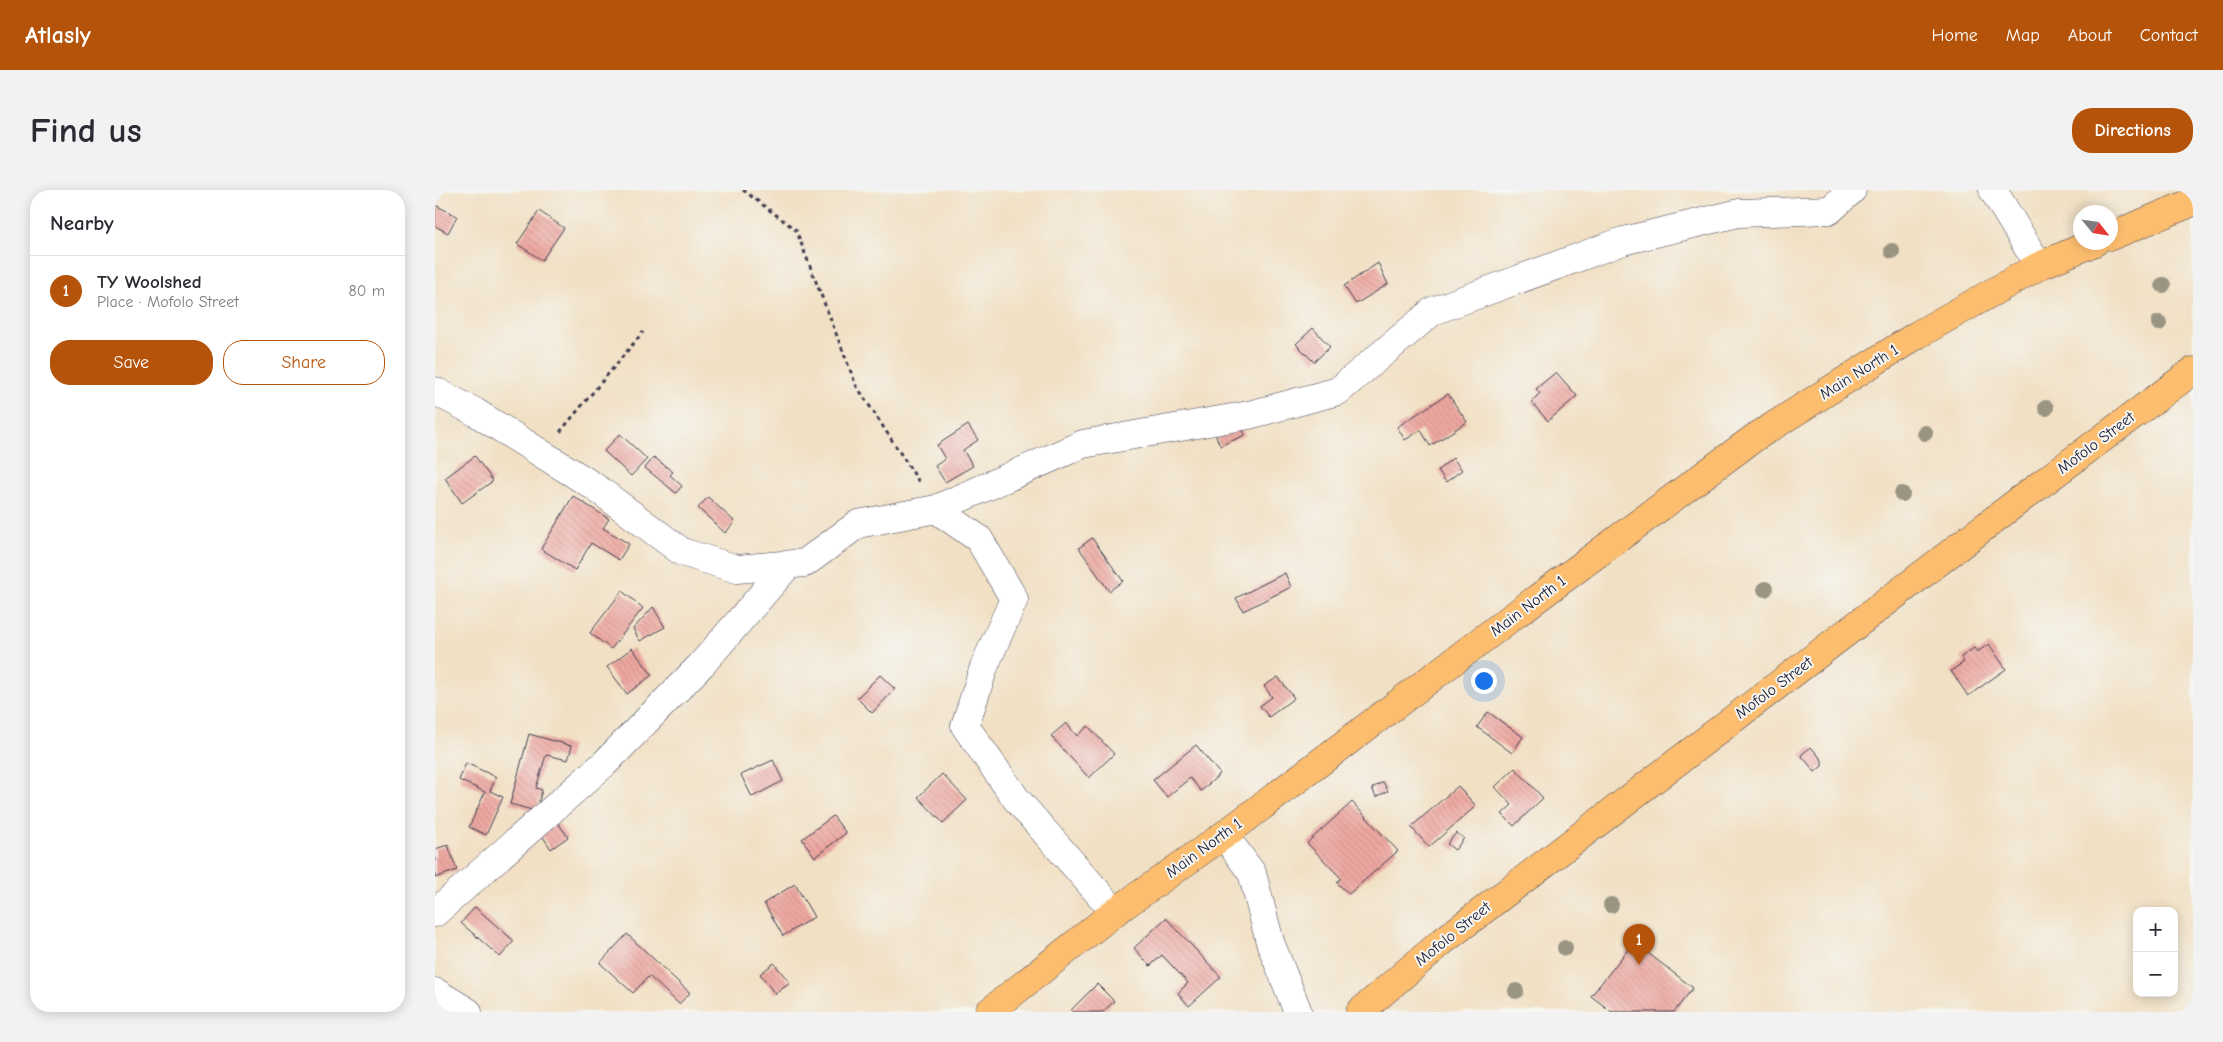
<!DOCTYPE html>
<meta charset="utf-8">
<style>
:root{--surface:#fff;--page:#f2f2f3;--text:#2b2b33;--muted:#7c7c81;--line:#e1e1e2;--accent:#b45309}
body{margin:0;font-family:"Comic Neue",sans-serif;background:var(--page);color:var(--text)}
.controls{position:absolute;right:15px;bottom:15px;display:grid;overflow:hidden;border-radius:10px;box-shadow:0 2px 12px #0003}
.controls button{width:45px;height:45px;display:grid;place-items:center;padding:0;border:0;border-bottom:1px solid var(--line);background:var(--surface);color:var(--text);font:25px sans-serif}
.compass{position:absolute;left:1638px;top:15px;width:45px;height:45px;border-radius:50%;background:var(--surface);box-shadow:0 2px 12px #0003;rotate:120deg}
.you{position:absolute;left:1048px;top:490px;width:18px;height:18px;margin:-12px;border:4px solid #fff;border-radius:50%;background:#1a73e8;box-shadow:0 0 0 8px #1a73e833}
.badge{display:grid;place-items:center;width:32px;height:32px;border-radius:50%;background:var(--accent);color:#fff;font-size:16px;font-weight:700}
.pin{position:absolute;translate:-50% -41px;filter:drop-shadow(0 1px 2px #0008)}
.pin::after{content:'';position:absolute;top:26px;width:18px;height:15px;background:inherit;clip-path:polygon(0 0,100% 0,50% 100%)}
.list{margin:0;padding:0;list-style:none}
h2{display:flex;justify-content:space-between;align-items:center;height:65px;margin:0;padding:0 20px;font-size:21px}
h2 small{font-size:16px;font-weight:400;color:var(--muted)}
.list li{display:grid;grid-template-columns:32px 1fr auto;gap:15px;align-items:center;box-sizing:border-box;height:70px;padding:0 20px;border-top:1px solid var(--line)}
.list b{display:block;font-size:19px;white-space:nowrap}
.list p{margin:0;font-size:16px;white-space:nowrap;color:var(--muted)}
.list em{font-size:16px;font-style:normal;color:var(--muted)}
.actions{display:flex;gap:10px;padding:15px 20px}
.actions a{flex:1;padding:11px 0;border:1px solid var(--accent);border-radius:20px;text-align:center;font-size:18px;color:var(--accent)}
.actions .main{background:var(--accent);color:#fff}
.map{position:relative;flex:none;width:1758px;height:822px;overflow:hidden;border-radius:20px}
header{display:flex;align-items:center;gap:30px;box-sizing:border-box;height:70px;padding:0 25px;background:var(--accent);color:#fff}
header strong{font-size:24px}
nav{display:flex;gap:28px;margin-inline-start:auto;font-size:18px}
.intro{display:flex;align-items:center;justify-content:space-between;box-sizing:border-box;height:120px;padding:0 30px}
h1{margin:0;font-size:35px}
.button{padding:12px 22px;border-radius:20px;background:var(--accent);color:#fff;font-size:18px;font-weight:700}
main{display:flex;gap:30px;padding:0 30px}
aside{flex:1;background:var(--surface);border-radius:20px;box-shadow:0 2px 12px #0003}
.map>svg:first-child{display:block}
.building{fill:url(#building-back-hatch)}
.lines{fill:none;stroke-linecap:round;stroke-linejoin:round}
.minor-casing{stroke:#413e50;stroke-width:29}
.major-casing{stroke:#413e50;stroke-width:29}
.path{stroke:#413e50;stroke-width:3;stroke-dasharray:4 4;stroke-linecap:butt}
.minor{stroke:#fff;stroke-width:28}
.major{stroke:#fcbd6e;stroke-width:28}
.tree{fill:#9a9583}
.labels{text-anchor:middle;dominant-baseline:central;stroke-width:4;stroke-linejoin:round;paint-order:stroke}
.street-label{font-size:16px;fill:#22223b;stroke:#f6f6f2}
</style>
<header>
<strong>Atlasly</strong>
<nav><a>Home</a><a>Map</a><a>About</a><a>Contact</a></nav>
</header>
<div class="intro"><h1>Find us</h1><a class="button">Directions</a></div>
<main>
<aside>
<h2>Nearby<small></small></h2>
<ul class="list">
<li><span class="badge">1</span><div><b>TY Woolshed</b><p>Place · Mofolo Street</p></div><em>80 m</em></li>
</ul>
<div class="actions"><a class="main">Save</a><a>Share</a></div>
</aside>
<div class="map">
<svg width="1758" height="822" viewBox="0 0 1758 822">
<defs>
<pattern id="building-back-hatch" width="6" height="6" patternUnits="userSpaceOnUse" patternTransform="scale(1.25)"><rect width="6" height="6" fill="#eea8a1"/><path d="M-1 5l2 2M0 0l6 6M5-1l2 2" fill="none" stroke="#cc908c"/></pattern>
</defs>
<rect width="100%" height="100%" fill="#f6f6f2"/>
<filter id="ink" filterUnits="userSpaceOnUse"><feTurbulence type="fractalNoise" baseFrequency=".02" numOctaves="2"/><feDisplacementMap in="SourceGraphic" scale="10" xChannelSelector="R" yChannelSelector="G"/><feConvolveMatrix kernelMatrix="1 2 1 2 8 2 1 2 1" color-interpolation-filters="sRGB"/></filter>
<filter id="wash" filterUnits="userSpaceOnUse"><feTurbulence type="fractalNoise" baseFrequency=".0096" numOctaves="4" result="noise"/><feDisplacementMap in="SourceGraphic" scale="20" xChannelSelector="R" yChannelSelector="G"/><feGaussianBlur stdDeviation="1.12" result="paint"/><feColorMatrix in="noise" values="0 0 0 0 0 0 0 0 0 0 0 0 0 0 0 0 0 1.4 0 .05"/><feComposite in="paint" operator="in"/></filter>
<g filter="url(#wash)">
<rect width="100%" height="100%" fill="#f1e0c4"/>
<g id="blocks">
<path class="building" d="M0,15l22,11 -9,17 -13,-7z
M104,21l25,17 -22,32 -25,-16z
M943,73l10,21 -32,20 -12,-18z
M878,138l17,19 -16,15 -18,-18z
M1121,182l21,24 -29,25 -17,-19 9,-9 -4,-4z
M1013,204l19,28 -37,24 -9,-16 -16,10 -8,-13z
M804,231l6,14 -25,11 -6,-15z
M533,235l10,15 -15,10 10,16 -28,16 -10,-16 10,-7 -8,-14z
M185,244l27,25 -16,17 -27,-25z
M40,266l18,25 -31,22 -17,-25z
M219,267l19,15 -3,3 12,11 -6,7 -31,-25z
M1018,268l9,12 -16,12 -8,-12z
M138,306l36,23 -6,9 26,16 -10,16 -28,-17 -16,27 -34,-21z
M273,307l27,25 -10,11 -27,-25z
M657,348l31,43 -14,10 -30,-43z
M850,383l6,14 -48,24 -7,-13z
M187,401l21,17 -32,41 -21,-16z
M218,417l12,20 -25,14 -7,-12z
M1554,454l17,25 -38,27 -17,-25 13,-9 -3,-5 13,-9 3,4z
M197,458l20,27 -25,19 -20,-27z
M445,485l15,14 -23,24 -15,-15z
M843,487l16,21 -25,19 -9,-11 12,-9 -8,-11z
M1053,522l35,25 -11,16 -35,-26z
M631,533l11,13 11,-10 26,28 -25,24 -38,-42z
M94,544l43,12 -4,14 -22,-5 -10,33 6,2 -6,21 -26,-7z
M761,555l24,29 -19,17 -11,-13 -23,19 -14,-17z
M1376,557l11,13v6l-7,6 -14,-17z
M338,570l10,21 -31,16 -11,-22z
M31,573l30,14 -6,14 13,6 -17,38 -17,-8 16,-35 -26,-12z
M1080,578l28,30 -29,28 -12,-12 10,-9 -17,-18z
M507,584l25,26 -24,23 -25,-26z
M948,592l5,9 -12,6 -4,-9z
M1023,596l18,20 -47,41 -18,-20z
M917,612l46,49 -49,43 -12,-11 4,-5 -34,-35z
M398,626l13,17 -31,24 -13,-18z
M123,633l10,14 -17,12 -10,-15z
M1021,643l8,5 -9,12 -8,-6z
M13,655l9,25 -22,8v-29z
M360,694l19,33 -31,19 -19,-33z
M40,717l39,34 -14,16 -39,-34z
M731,728l55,59 -32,29 -11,-13 10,-10 -26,-28 -12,11 -16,-18z
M192,744l63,59 -11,11 -30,-28 -16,17 -33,-30z
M1199,752l59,46 -19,24h-62l-21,-16z
M339,773l16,20 -15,11 -15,-20z
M662,794l17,17 -11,11h-29l-3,-2z"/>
</g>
</g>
<g filter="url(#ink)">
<use href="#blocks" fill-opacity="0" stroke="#413e50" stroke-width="1"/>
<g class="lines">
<g class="minor-casing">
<path id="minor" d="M1558,0l46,76
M0,201l40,21 120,75 87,65 55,17 68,-6 53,-39 78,-15 43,30 35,60 -30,68 -19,59 52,74 98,112
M501,319l147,-65 166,-29 89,-24 95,-80 190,-70 116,-28 91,-3 22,-20
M789,645l28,38 18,69 28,70
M0,723l170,-150 97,-99 86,-99
M0,802l33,20"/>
</g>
<g class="major-casing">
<path id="major" d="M1676,46l82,-34
M554,822l126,-100 109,-77 284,-215 246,-182 163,-103 122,-69 56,-24
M925,822l83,-71 578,-442 172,-128"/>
</g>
<path class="path" d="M308,0l53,40 60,155 65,100
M125,242l83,-100"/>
<use href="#minor" class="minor"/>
<use href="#major" class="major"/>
</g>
<g class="tree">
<circle cx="1457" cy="61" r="8"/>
<circle cx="1728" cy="95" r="8"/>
<circle cx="1724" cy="133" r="8"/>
<circle cx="1611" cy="218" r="8"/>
<circle cx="1490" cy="243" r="8"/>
<circle cx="1467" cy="304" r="8"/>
<circle cx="1330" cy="399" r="8"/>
<circle cx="1176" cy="715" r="8"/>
<circle cx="1130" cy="758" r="8"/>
<circle cx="1081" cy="801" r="8"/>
</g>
</g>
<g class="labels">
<g class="street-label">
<text transform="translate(1424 182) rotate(-32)">Main North 1</text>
<text transform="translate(1661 253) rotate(-37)">Mofolo Street</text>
<text transform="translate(1093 416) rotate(-37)">Main North 1</text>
<text transform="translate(1339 498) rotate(-37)">Mofolo Street</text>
<text transform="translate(769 658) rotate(-36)">Main North 1</text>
<text transform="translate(1018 744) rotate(-39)">Mofolo Street</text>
</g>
</g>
</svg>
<div class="controls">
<button>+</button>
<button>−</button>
</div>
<svg class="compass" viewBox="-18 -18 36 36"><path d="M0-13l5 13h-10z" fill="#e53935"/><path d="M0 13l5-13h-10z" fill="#7c7c81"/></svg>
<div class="you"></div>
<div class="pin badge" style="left:1204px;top:775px">1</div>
</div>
</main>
